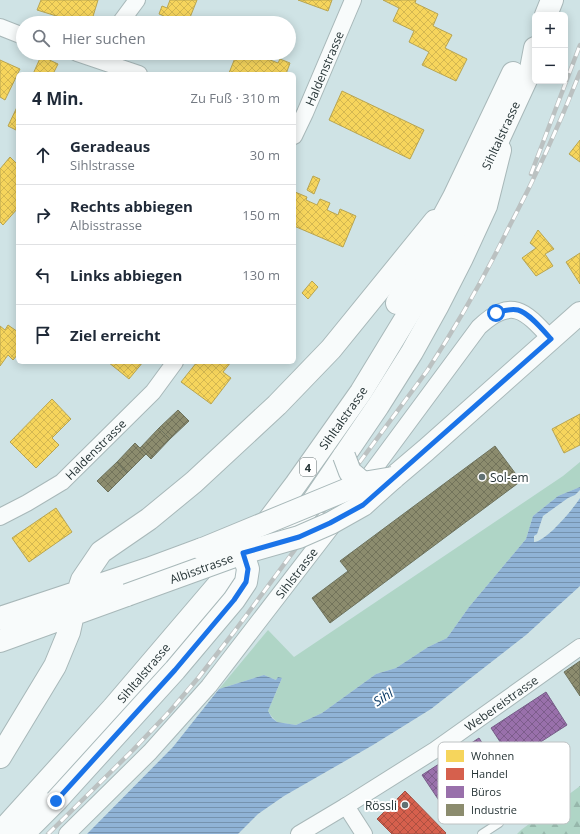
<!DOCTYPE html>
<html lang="de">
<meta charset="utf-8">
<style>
:root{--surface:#fff;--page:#f2f2f3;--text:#1f2937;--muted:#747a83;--line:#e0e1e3}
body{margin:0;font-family:"Open Sans",sans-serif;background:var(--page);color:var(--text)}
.controls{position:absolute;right:12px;top:12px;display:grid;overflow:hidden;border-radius:6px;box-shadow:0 2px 10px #0003}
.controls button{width:36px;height:36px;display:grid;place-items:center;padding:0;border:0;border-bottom:1px solid var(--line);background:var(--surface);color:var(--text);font:20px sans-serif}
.stop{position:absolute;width:12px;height:12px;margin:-9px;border:3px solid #1a73e8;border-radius:50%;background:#fff}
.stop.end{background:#1a73e8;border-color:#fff;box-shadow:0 1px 4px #0008}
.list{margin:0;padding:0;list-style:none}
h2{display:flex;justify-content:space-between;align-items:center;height:52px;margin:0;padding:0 16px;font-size:17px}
h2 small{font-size:13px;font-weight:400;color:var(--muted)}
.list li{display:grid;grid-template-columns:26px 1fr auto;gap:12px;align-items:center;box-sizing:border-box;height:60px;padding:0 16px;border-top:1px solid var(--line)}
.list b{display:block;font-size:15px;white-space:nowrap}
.list p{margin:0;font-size:13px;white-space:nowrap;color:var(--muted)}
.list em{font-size:13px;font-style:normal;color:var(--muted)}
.icon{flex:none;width:22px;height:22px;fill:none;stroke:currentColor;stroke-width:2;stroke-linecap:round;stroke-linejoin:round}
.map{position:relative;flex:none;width:580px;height:834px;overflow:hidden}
.search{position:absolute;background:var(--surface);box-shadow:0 2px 10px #0003;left:16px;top:16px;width:280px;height:44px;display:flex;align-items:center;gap:10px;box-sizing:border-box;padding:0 14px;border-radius:22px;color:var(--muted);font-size:15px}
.panel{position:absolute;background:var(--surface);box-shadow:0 2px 10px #0003;left:16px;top:72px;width:280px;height:292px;border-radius:6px}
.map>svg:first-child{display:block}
.green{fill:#afd5c6}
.forest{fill:url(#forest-firs)}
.water{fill:url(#water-rules)}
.homes{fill:url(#homes-cross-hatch);stroke:#b8a551}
.shops{fill:url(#shops-cross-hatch);stroke:#a15346}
.offices{fill:url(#offices-cross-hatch);stroke:#765e88}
.industry{fill:url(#industry-cross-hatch);stroke:#6d725d}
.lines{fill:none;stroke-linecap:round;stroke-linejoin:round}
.lane-casing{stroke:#a8b8b9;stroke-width:10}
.street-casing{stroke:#a8b8b9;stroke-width:18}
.secondary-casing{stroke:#a8b8b9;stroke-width:24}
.primary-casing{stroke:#a8b8b9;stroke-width:24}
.lane{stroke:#f8fbfb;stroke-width:8}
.street{stroke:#f8fbfb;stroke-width:16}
.secondary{stroke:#f8fbfb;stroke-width:22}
.primary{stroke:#f8fbfb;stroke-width:22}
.rail-casing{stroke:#bbc1c1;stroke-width:4.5}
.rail{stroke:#fff;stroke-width:3;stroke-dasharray:9;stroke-linecap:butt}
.secondary-bridge-casing{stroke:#a8b8b9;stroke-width:24;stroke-linecap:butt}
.secondary-bridge{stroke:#f8fbfb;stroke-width:22}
.route{stroke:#1a73e8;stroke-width:5}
.poi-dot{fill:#617173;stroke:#fff;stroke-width:1.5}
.labels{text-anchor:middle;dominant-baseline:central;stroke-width:4;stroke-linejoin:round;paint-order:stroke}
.shield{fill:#fff;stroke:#677172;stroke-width:1}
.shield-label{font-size:11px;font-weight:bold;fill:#263436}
.street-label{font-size:12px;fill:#263436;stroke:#fff}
.poi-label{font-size:12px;fill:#263436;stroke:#fff;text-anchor:start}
.water-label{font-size:13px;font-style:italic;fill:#093965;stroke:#fff}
.key{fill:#fff;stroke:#bec2c3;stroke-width:1}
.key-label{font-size:11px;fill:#263436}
</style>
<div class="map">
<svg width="580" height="834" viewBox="0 0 580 834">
<defs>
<pattern id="forest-firs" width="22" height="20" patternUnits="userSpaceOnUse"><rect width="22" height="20" fill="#afd5c6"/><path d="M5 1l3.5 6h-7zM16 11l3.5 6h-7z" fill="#96b7ab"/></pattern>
<pattern id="water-rules" width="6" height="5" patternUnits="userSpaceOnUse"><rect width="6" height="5" fill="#90b3d6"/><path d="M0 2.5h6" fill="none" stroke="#7592ae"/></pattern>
<pattern id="homes-cross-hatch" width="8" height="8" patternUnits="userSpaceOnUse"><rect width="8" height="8" fill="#f6d55c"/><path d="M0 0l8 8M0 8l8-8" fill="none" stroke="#d3b751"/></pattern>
<pattern id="shops-cross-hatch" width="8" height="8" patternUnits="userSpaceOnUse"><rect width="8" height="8" fill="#d6604d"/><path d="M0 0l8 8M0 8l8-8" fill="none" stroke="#ad5041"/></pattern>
<pattern id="offices-cross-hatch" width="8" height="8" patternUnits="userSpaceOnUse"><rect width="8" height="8" fill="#9970ab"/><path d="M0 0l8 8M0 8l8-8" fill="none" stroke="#7d5d8c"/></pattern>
<pattern id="industry-cross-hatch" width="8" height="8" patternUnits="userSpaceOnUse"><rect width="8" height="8" fill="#8c8c6e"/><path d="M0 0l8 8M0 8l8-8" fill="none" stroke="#72735b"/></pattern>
</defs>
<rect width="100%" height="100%" fill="#cfe3e5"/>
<path class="green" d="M580,462v25l-22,9 -25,20 -7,23 -57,68 -22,31 -19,9 -32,21 -20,6 -54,39 -26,12 -19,-3 -5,-5 -4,-6 14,-33 -6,2 -12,-5 -45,14 49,-59 26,27 269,-181z"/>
<path class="forest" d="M580,786v48h-63l4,-4z"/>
<path class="water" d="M580,487v3l-5,5 -7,3 -25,18 -6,18 -3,2v6c13,-1 39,-33 46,-44v88l-54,49 -95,74 -58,36 -89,51 -26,18 -20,20h-151l86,-87 46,-58 45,-14 12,5 2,-3 4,1 -14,33 4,7 5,4 19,3 26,-12 54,-39 20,-6 32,-21 19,-9 22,-31 57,-68 7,-23 25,-20z"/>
<path class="homes" d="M41,0h57l-7,23h-12l-42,-13z
M170,0h27l-8,20 -3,-1 -1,4h-23l2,-7 -5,-2 3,-8 5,2z
M298,0h34l-4,11z
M383,0h33l-1,3 23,11 -5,12 19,9 -7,13 22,11 -11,22 -34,-16 7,-13 -20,-10 5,-11 -21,-10 6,-13z
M237,53h16l4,2 1,-2h9l-2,5 13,5 2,-4 10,4 -4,11h-54l-3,-1z
M41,56l17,8 -5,10h-20z
M0,60l20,9 -15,31 -5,-3z
M342,91l82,39 -14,29 -81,-39z
M18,105v26l-10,-5z
M580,140v22l-11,-8z
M10,157l8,8v43l-15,17 -3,-3v-53z
M313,176l7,3 -6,15 -7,-4z
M295,192l12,5 -1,3 11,5 3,-6 10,4 -3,7 11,5 2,-6 16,7 -13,31 -49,-21z
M538,230l16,19 -9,5 8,12 -17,10 -14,-18 14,-10 -6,-5z
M580,253v31l-14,-22z
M312,281l6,6 -10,12 -6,-6z
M8,325l10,7v22l-5,6 -5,-5 -8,11v-40l5,4z
M108,362h35l-14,17z
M197,362h34l-8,10 8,6 -20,26 -30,-22z
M52,399l19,20 -19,19 7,7 -23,23 -26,-26z
M580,414v31l-16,8 -12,-24z
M56,508l16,24 -43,30 -17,-24z"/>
<path class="shops" d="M405,791l41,42 -1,1h-53l-15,-15z"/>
<path class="offices" d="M546,692l21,33 -28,18 20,29 -75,49 -20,-30 -22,14 -20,-30 57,-37 20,31 13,-9 -21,-32z"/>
<path class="industry" d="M178,410l11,11 -19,18 -11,-11z
M159,428l11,11 -19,20 -11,-11z
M135,443l11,11 -19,19 -10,-11z
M495,446l26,35 -191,142 -18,-25 36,-27 -8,-10z
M117,462l10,11 -19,19 -11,-11z
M580,661v35l-16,-24z"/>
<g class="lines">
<g class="lane-casing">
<path id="lane" d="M482,834l17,-11"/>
</g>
<g class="street-casing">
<g id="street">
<path d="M120,23l17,-23"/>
<path d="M0,27l23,9"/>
<path d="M77,53l62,21"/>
<path id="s1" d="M294,136l11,-23 48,-113"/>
<path d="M360,488l119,-161c33,-31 46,-16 72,12"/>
<path id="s2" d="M0,517l27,-14 35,-21 91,-90 22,-30"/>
<path d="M346,806l18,28"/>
<path id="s3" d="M67,834l83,-82 59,-66 127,-165"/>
<path id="s4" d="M299,834l47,-28 89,-56 145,-103"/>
</g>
</g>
<g class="secondary-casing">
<path id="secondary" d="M393,478l33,-28 154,-137
M274,543l20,-20 16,-17 21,-31 47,-69 34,-54 25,-45 25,-49 24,-52 14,-56
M0,618l148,-49 54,-20
M0,641l127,-46
M0,757l55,-91 14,-34 9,-40 4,-12 19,-28 48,-33 45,-37 83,-77 54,-56 104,-128
M23,834l33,-33"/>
</g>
<g class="primary-casing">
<g id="primary">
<path d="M546,15l6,-15"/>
<path d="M397,303l57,-106 59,-124"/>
<path id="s5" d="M0,833l113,-125 122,-143 61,-81 65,-92 59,-97 48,-90 63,-136 4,-21"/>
</g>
</g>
<use href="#lane" class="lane"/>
<use href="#street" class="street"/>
<use href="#secondary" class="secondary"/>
<use href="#primary" class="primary"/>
<g class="rail-casing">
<path id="rail" d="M531,174l49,-129
M48,834l85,-84 37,-39 29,-34 35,-45 193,-261c30,-46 57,-93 81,-142 27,-51 51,-103 72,-157"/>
</g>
<use href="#rail" class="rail"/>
<g class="secondary-bridge-casing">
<g id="secondary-bridge">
<path d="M344,456l6,16 13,11"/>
<path d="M205,548l158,-65 30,-5"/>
<path id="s6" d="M127,595l116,-42 56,-16 32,-14 32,-18 30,-27"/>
<path d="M56,801l119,-131 59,-70 12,-18 2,-13 -5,-16 -41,-4"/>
</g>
</g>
<use href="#secondary-bridge" class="secondary-bridge"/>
</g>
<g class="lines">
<path class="route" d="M56,801l119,-131 59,-70 12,-18 2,-13 -5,-16 56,-16 31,-14 33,-18 188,-166c-8,-9 -22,-26 -33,-29 -8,-2 -15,1 -22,3"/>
</g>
<g class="poi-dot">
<circle cx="482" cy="477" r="4"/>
<circle cx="405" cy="805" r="4"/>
</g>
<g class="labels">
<rect class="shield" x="300" y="458" width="16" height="18" rx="3"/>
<g class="shield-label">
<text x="308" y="467">4</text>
</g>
<g class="street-label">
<text stroke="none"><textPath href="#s1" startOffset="74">Haldenstrasse</textPath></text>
<text stroke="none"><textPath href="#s5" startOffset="863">Sihltalstrasse</textPath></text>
<text stroke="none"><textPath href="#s5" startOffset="539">Sihltalstrasse</textPath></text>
<text stroke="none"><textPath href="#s2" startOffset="118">Haldenstrasse</textPath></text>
<text stroke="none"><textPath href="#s6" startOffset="79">Albisstrasse</textPath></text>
<text stroke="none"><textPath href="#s3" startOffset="348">Sihlstrasse</textPath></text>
<text stroke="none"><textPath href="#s5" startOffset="215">Sihltalstrasse</textPath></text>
<text stroke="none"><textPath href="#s4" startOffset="241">Webereistrasse</textPath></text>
</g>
<g class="poi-label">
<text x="490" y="477">Sol-em</text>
<text x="397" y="805" text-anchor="end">Rössli</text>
</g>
<g class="water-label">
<text transform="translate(383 697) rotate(-32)">Sihl</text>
</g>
</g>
<rect x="438" y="742" width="132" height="82" rx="6" class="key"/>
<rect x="446" y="750" width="18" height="12" fill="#f6d55c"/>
<rect x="446" y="768" width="18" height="12" fill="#d6604d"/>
<rect x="446" y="786" width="18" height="12" fill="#9970ab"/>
<rect x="446" y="804" width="18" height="12" fill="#8c8c6e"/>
<g class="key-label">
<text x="471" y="760">Wohnen</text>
<text x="471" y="778">Handel</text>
<text x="471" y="796">Büros</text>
<text x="471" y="814">Industrie</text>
</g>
</svg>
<div class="controls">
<button>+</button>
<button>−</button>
</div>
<div class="stop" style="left:496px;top:313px"></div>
<div class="stop end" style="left:56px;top:801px"></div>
<div class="search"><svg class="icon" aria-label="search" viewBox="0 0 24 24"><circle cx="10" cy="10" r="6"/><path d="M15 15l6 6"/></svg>Hier suchen</div>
<section class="panel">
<h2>4 Min.<small>Zu Fuß · 310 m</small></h2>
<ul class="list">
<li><svg class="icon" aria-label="ahead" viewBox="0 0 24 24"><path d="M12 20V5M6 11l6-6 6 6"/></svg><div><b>Geradeaus</b><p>Sihlstrasse</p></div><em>30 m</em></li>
<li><svg class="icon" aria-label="right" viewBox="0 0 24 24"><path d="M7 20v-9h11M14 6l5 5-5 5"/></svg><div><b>Rechts abbiegen</b><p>Albisstrasse</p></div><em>150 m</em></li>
<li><svg class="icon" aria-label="left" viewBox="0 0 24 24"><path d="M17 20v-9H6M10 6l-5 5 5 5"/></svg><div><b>Links abbiegen</b></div><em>130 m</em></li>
<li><svg class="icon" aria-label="arrive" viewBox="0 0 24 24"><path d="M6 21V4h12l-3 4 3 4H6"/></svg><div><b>Ziel erreicht</b></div></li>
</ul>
</section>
</div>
